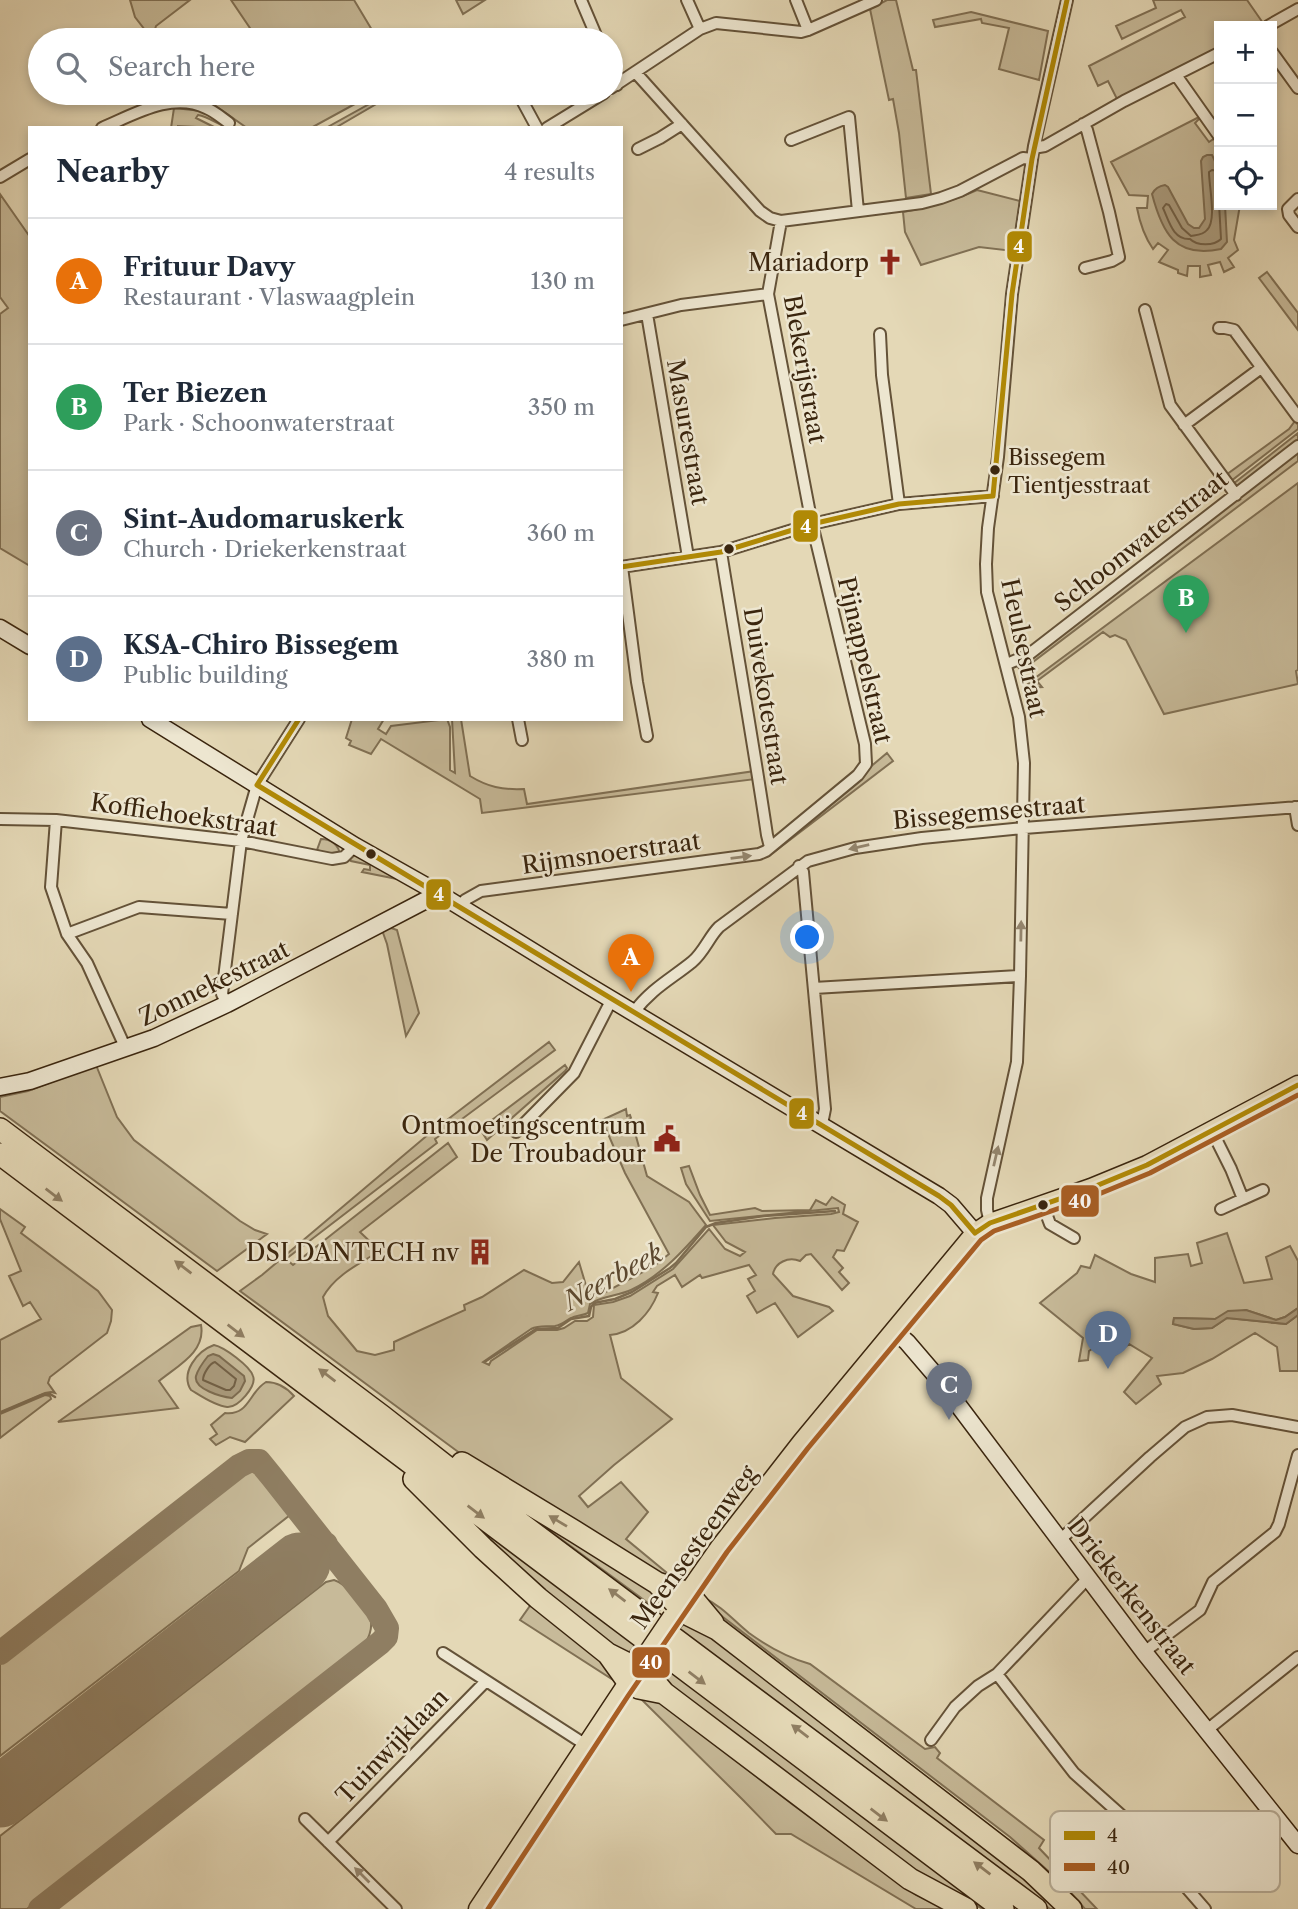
<!DOCTYPE html>
<meta charset="utf-8">
<style>
:root{--surface:#fff;--page:#f2f2f3;--text:#1f2937;--muted:#747a83;--line:#e0e1e3;--accent:#8f2418}
body{margin:0;font-family:"Libre Caslon Text",serif;background:var(--page);color:var(--text)}
.controls{position:absolute;right:21px;top:21px;display:grid;overflow:hidden;border-radius:0px;box-shadow:0 4px 10px #0003}
.controls button{width:63px;height:63px;display:grid;place-items:center;padding:0;border:0;border-bottom:2px solid var(--line);background:var(--surface);color:var(--text);font:35px sans-serif}
.you{position:absolute;left:808px;top:938px;width:24px;height:24px;margin:-18px;border:5px solid #fff;border-radius:50%;background:#1a73e8;box-shadow:0 0 0 10px #1a73e833}
.badge{display:grid;place-items:center;width:46px;height:46px;border-radius:50%;background:var(--accent);color:#fff;font-size:23px;font-weight:700}
.pin{position:absolute;translate:-50% -58px;filter:drop-shadow(0 2px 4px #0008)}
.pin::after{content:'';position:absolute;top:37px;width:24px;height:21px;background:inherit;clip-path:polygon(0 0,100% 0,50% 100%)}
.list{margin:0;padding:0;list-style:none}
h2{display:flex;justify-content:space-between;align-items:center;height:91px;margin:0;padding:0 28px;font-size:30px}
h2 small{font-size:23px;font-weight:400;color:var(--muted)}
.list li{display:grid;grid-template-columns:46px 1fr auto;gap:21px;align-items:center;box-sizing:border-box;height:126px;padding:0 28px;border-top:2px solid var(--line)}
.list b{display:block;font-size:26px;white-space:nowrap}
.list p{margin:0;font-size:23px;white-space:nowrap;color:var(--muted)}
.list em{font-size:23px;font-style:normal;color:var(--muted)}
.icon{flex:none;width:38px;height:38px;fill:none;stroke:currentColor;stroke-width:2;stroke-linecap:round;stroke-linejoin:round}
.map{position:relative;flex:none;width:1298px;height:1909px;overflow:hidden}
.search{position:absolute;background:var(--surface);box-shadow:0 4px 10px #0003;left:28px;top:28px;width:595px;height:77px;display:flex;align-items:center;gap:18px;box-sizing:border-box;padding:0 24px;border-radius:38px;color:var(--muted);font-size:26px}
.panel{position:absolute;background:var(--surface);box-shadow:0 4px 10px #0003;left:28px;top:126px;width:595px;height:595px;border-radius:0px}
.map>svg:first-child{display:block}
.green{fill:#c7ba99;stroke:#807054;stroke-width:2}
.water{fill:#aa9b7d;stroke:#7d6c51;stroke-width:2}
.lines{fill:none;stroke-linecap:round;stroke-linejoin:round}
.shore{stroke:#726046;stroke-width:2}
.stream{stroke:#7d6c51;stroke-width:2.5}
.taxiway{stroke:#8f7e62;stroke-width:24}
.runway{stroke:#8f7e62;stroke-width:61}
.street-casing{stroke:#645238;stroke-width:14}
.secondary-casing{stroke:#3a250e;stroke-width:19}
.primary-casing{stroke:#3a250e;stroke-width:21}
.highway-casing{stroke:#3a250e;stroke-width:24}
.street{stroke:#ede6d0;stroke-width:10}
.secondary{stroke:#ede6d0;stroke-width:16}
.primary{stroke:#e4d8b6;stroke-width:18}
.highway{stroke:#e4d8b6;stroke-width:21}
.primary-bridge-casing{stroke:#3a250e;stroke-width:21;stroke-linecap:butt}
.primary-bridge{stroke:#e4d8b6;stroke-width:18}
.bus-1-casing{stroke:#ede6d0;stroke-width:10}
.bus-2-casing{stroke:#ede6d0;stroke-width:10}
.bus-1{stroke:#b08906;stroke-width:5}
.bus-2{stroke:#a85e24;stroke-width:5}
.oneway{fill:#94866f}
.oneway2{fill:#8f7e62}
.bus-dot{fill:#3a250e;stroke:#ede6d0;stroke-width:2.5}
.labels{text-anchor:middle;dominant-baseline:central;stroke-width:5;stroke-linejoin:round;paint-order:stroke}
.bus-label{font-size:22px;fill:#3a250e;stroke:#ede6d0;text-anchor:start}
.poi-label{font-size:24px;fill:#3a250e;stroke:#ede6d0;text-anchor:end}
.street-label{font-size:24px;fill:#3a250e;stroke:#ede6d0}
.water-label{font-size:26px;font-style:italic;fill:#5c482f;stroke:#ede6d0}
.key{fill:#ede6d0;stroke:#b7ac96;stroke-width:2}
.key-label{font-size:19px;fill:#3a250e}
.line-badge{stroke:#ede6d0;stroke-width:2.5}
.badge-label{font-size:19px;text-anchor:middle;font-weight:bold;fill:#fff}
</style>
<div class="map">
<svg width="1298" height="1909" viewBox="0 0 1298 1909">
<rect width="100%" height="100%" fill="#e4d8b6"/>
<filter id="stains"><feTurbulence type="fractalNoise" baseFrequency=".00286" numOctaves="4"/><feColorMatrix values="0 0 0 0 .2 0 0 0 0 .09 0 0 0 0 .02 0 0 0 .5 -.17"/></filter>
<radialGradient id="worn" r=".72"><stop offset=".6" stop-color="#630" stop-opacity="0"/><stop offset="1" stop-color="#630" stop-opacity=".3"/></radialGradient>
<path class="green" d="M130,0h60l-34,26 -4,13 -17,-22z
M231,0h123l24,40h-120z
M456,0h29l-22,14z
M887,0h9l17,70h3l15,124 -25,4 -7,-65 -6,-34 -4,1 -19,-91z
M1153,0h94l16,23 -6,3h-38v21l-102,52 -9,-18 -10,5 -9,-20 96,-49 -4,-7 -59,29 -6,-13 40,-18z
M971,12l77,19 -9,49 -40,-11 10,-41 -27,-5 -1,-4 -46,8 -2,-7z
M210,93h165l-64,35h-64l-44,-31z
M382,97l1,3 -48,28h-9z
M174,108l28,3 29,17c-8,0 -21,-11 -33,-13l-2,3 20,10 -38,-2v2h-7z
M1199,117l1,1 -5,5 14,19 6,-4 4,5v62h21l-6,35 4,10 -10,8 6,9 -10,5 -4,-10 -12,3 3,10 -11,2v-11h-12l-1,10 -9,-3v-3l-19,-8 9,-12 -10,-7 -5,6c-9,-13 -13,-25 -16,-41h10l1,-12 -19,-1 -18,-33z
M977,190l43,11 -7,50 -34,-4 -58,18 -16,-33 -2,-20c27,-5 50,-11 74,-22z
M0,194l30,43v329l-30,-18v-234l8,-6 -8,-11z
M1267,272l31,41v17l-39,-52z
M1295,421l3,4v4l-67,52 -5,-6 63,-46z
M1298,433v7l-2,3 -59,44 -4,-3z
M1298,452v9l-277,210 -3,-4z
M1298,483v187l-2,1 2,13 -134,30 -38,-74 -11,-5 -5,2 -7,-5 -66,49 5,6 -18,1 7,-7z
M352,719h32l-6,10 8,5 5,-8 56,-7 3,8v43l5,3 -3,-54h9l9,57c18,11 32,14 54,13l3,15 228,-33 1,8 -274,34 -2,-14 -99,-60 -10,15 -22,-9 2,-4 -5,-3z
M887,753l6,8 -119,91 -2,-3z
M321,839c10,0 18,6 19,16l-8,1 -15,-6z
M352,855h4l46,25 -40,-8 2,-3 6,1v-5l-19,-4 -1,-2z
M391,928l6,2 22,83 -13,23 -19,-92 -5,-14z
M549,1042l6,8 -120,89 2,4 -151,116 7,6 155,-122 9,14 -97,75 20,19c-21,13 -45,24 -57,46l5,19 29,35 18,4 19,-5v-8l71,-32 -1,-5 18,-8 42,-27 28,13 11,-1 16,-20 8,27 14,-2 3,6 50,-27 15,-12 -44,-81 -23,-53 24,-11 1,7 3,-1 1,3 -2,1 1,10h4l13,47 42,26 17,23c-22,25 -44,50 -75,65 -13,6 -30,6 -41,14l-2,9c-6,3 -12,2 -17,5 -6,3 -9,7 -16,8 -9,1 -16,-1 -24,3l-48,33 6,3 2,-4 46,-31h20l7,-2 11,-7h12l6,-4 1,-12 19,-3 17,-6 43,-27 36,-40 16,20 15,7 5,-4 -19,-10 -13,-17 62,-7 56,-4 8,-2 -1,-4 -128,13 -24,-37 -5,-16 8,-2 11,29 10,20 45,-7 7,3 48,-1 6,-10 10,5 6,-8 13,8 -2,9 15,8 -14,29 -7,-1 -4,7 10,11 -4,4 10,11 -7,7 -31,-36 -5,1 -6,6c-12,-5 -25,2 -27,13l20,22 36,11 4,4 -35,26 -23,-34 -18,10 -10,-17 8,-5 -7,-12 8,-4 -7,-10 -47,13 -2,-3 -18,12 -7,-12 -18,11 -4,6 5,1c-8,20 -25,40 -48,42l11,43 51,41 -58,46 -35,31 9,11 33,-25 27,30 -22,27 52,43 -4,1 -213,-129 -221,-163 22,-16 168,-142z
M96,1065l21,52 17,23 106,81 15,9 12,4 -50,37 -217,-160v-14l28,-6z
M565,1065l2,3 -2,3 -78,69 -7,-11z
M0,1209l25,18 -4,6 77,58 14,19 -1,11 -4,12 -57,44 -2,6 7,10 -4,-1 -6,1 -45,19v-72l41,-21 -11,-17 -7,4 -14,-30 12,-5 -21,-52z
M1227,1233l17,50 28,-4 -6,-22 24,-11 8,15v47l-13,9 -9,3 -30,-10 -31,9 -41,-1 -1,6 21,5 18,-1 15,-10 59,6 12,-9v56h-18l-3,-24 -22,-14 -43,26 -29,14 -26,3 4,8 -25,20 -12,-12 28,-34 -23,-14 -14,11 -13,-13 -13,9 -1,9 -9,1 4,-23 -43,-35 37,-30 4,-7 9,2 5,-13 36,19 24,8v-24l33,-4 3,12 11,-3 -5,-20z
M201,1325c5,27 -24,41 -42,56l19,27 -120,14 133,-95z
M214,1345c10,2 36,21 39,31 4,10 -15,32 -26,31 -12,-1 -26,-11 -36,-17 -11,-17 6,-39 23,-45z
M266,1382c11,0 20,5 28,14l-49,46 -15,-5 -14,8 -6,-6 7,-5 -6,-9 14,-12c24,3 24,-21 41,-31z
M45,1395l5,1 1,3 -51,39v-24z
M247,1472h6l6,3 31,40 -42,33 -9,23 -239,185v-92l241,-189z
M490,1487l176,114 -7,10z
M454,1510l184,132 -12,14 -104,-82z
M334,1580c12,3 35,30 37,42 1,8 -2,15 -6,22l-338,265h-27v-73l326,-254z
M704,1598c18,8 30,23 45,35 18,13 40,25 61,31l115,85 10,-2 5,6 -3,5 107,82 -5,8 58,61h-12l-20,-23 -55,-49 -308,-236z
M532,1603l83,68 3,12 -98,-63z
M686,1622l9,1 341,263 21,23h-7l-371,-280z
M659,1663l327,246h-3l-48,-25 -135,-94 -147,-117z
M638,1696l19,3 135,105 69,51 55,40 29,14h-29l-125,-75h-15l-33,-34z"/>
<path class="water" d="M1207,155h5c9,16 7,32 7,50h6l2,37 -6,7c-46,10 -59,-17 -69,-55 3,-6 7,-8 13,-9l3,2 20,37 6,4h5l6,-9 -4,-58 2,-4z
M1298,1308v7l-12,9 -59,-6 -15,10 -18,1 -21,-5 1,-6 41,1 13,-8 18,-1 30,10 9,-3z
M213,1354l6,2 25,20 1,5 -5,10 -8,7c-10,-1 -39,-9 -36,-22 2,-7 8,-15 12,-20z"/>
<g class="lines">
<path class="shore" d="M1219,171l-7,-1 -3,2c0,15 8,48 -2,58 -4,5 -11,5 -16,6l-9,-8 -13,-23 -3,-1 -3,4c6,13 10,32 27,31 7,7 24,7 31,0l-2,-36
M215,1362l21,17 -2,7 -4,4h-4l-23,-10c0,-6 7,-17 12,-18z"/>
<path class="stream" d="M486,1361l50,-32 22,-1 13,-9 18,-3 2,-9 3,-4 21,-4 17,-7 38,-24 6,-5 30,-36 10,-4 48,-7 71,-5
M0,1413l42,-18 8,-1 5,3"/>
<path class="taxiway" d="M300,1563l26,-19
M0,1653l239,-187 10,-5h10l13,16 104,132 11,19 -1,9 -6,6 -340,266"/>
<path class="runway" d="M0,1797l300,-234"/>
<g class="street-casing">
<path id="street" d="M581,0l17,40
M687,0l13,29
M796,0l12,30
M1268,26l30,-17
M1272,52l26,36
M611,70l6,15
M636,73l124,138 10,7 11,3 141,-18 19,-5 19,-7 63,-33 9,1
M1176,75l43,61
M611,88l89,-59 16,-6 85,9 7,-2 68,-30
M518,93l19,35
M1083,124l4,6 22,82 10,45 -7,4 -27,7
M102,128c31,-13 70,-37 104,-20 8,3 16,10 23,15
M547,128l57,-35
M791,140l58,-23 9,94
M1034,146l5,1 6,-1 79,-45 95,-48
M638,149l22,-11 22,-14
M0,177l30,-18
M1298,199l-10,10 1,6 9,12
M1145,310l25,95 66,90
M647,314l41,243
M621,320l60,-15 87,-11
M1219,328h6l9,2 64,87
M880,334l2,41 17,129
M1184,425l77,-57
M721,552c15,94 32,189 46,283l3,12
M621,567l100,-15 91,-28 87,-20 94,-8
M622,567l15,115 10,54
M1007,664l21,-9 270,-209
M518,719l4,21
M1295,807l3,18
M0,819l56,1 185,21 91,18 12,-2 11,-11
M56,820l-5,67 16,47 20,29 39,86
M799,866l4,6 22,237 -3,15
M461,907l4,-7 16,-9 278,-37 7,-3 92,-76 8,-11 -1,-20 -53,-220 -44,-230 13,-73
M67,934l72,-27 93,7
M814,988l206,-12
M227,1004l-5,-10 19,-153 16,-56 42,-66
M634,1012c17,-23 37,-33 58,-50 12,-10 17,-25 27,-35l89,-66 47,-13 67,-10 102,-10 274,-21
M1212,1131l19,38 12,30 -22,10
M516,1132l58,-59 38,-74
M1243,1199l20,-9
M1043,1205l7,19 24,14
M990,1223l-3,-13v-12l30,-136 3,-86 4,-213 -5,-46 -32,-125 -1,-28 2,-36 10,-71 14,-163 22,-148 33,-146
M1060,1540l90,-83 35,-30 22,-10 25,-2 66,12
M1144,1652l56,-42 13,-28 62,-50 4,-8 19,-69
M443,1653l143,92
M997,1674l77,99 56,50 75,86
M1207,1730l91,-73
M931,1740l24,-33 23,-21 19,-12 91,-96
M305,1819l91,90
M328,1842l158,-161"/>
</g>
<g class="secondary-casing">
<path id="secondary" d="M0,628l30,18
M150,719l205,127 78,44 151,93 355,213 12,9 24,28
M0,1087l30,-6 124,-43 73,-34 201,-105 5,-9
M894,1331l13,11 30,35 207,275 154,193"/>
</g>
<g class="primary-casing">
<path id="primary" d="M681,1603l39,-56 81,-104 174,-210 15,-10 101,-35 56,-23 151,-80
M478,1909l157,-237"/>
</g>
<g class="highway-casing">
<path id="highway" d="M0,1129l382,287 102,80 552,413
M0,1154l1003,755
M462,1463l112,68 83,52 31,10 25,30
M414,1479l69,69 55,50 70,56 20,28 11,6 25,5
M657,1583l22,24 10,8 28,14 314,242 40,38
M608,1654l40,20 16,19 246,186 56,30"/>
</g>
<use href="#street" class="street"/>
<use href="#secondary" class="secondary"/>
<use href="#primary" class="primary"/>
<use href="#highway" class="highway"/>
<g class="primary-bridge-casing">
<path id="primary-bridge" d="M645,1657l27,-40"/>
</g>
<use href="#primary-bridge" class="primary-bridge"/>
<g class="bus-1-casing">
<path id="bus-1" d="M993,496l19,-202 20,-135 35,-159
M621,567l100,-15 91,-28 87,-20 94,-8
M257,785l682,411 12,9 24,28
M257,785l42,-66
M975,1233l15,-10 101,-35 56,-23 151,-80"/>
</g>
<g class="bus-2-casing">
<path id="bus-2" d="M488,1909l140,-213 99,-144 81,-104 173,-208 13,-9 100,-35 56,-23 148,-78"/>
</g>
<use href="#bus-1" class="bus-1"/>
<use href="#bus-2" class="bus-2"/>
</g>
<defs><path id="oneway-solid" d="M-6-.8H1V-3.2L6.5 0L1 3.2V.8H-6Z" transform="scale(1.75)"/></defs>
<g class="oneway">
<use href="#oneway-solid" transform="translate(859 847) rotate(167)"/>
<use href="#oneway-solid" transform="translate(741 857) rotate(-7)"/>
<use href="#oneway-solid" transform="translate(1021 931) rotate(-89)"/>
<use href="#oneway-solid" transform="translate(996 1156) rotate(-77)"/>
<use href="#oneway-solid" transform="translate(362 1875) rotate(-135)"/>
</g>
<g class="oneway2">
<use href="#oneway-solid" transform="translate(54 1195) rotate(37)"/>
<use href="#oneway-solid" transform="translate(183 1267) rotate(-143)"/>
<use href="#oneway-solid" transform="translate(236 1331) rotate(37)"/>
<use href="#oneway-solid" transform="translate(327 1375) rotate(-143)"/>
<use href="#oneway-solid" transform="translate(476 1512) rotate(37)"/>
<use href="#oneway-solid" transform="translate(558 1521) rotate(-149)"/>
<use href="#oneway-solid" transform="translate(617 1595) rotate(-143)"/>
<use href="#oneway-solid" transform="translate(697 1678) rotate(37)"/>
<use href="#oneway-solid" transform="translate(800 1731) rotate(-143)"/>
<use href="#oneway-solid" transform="translate(879 1815) rotate(37)"/>
<use href="#oneway-solid" transform="translate(982 1868) rotate(-143)"/>
</g>
<defs>
<g id="church-bare" transform="scale(2.1)"><path d="M-1.2-6h2.4v3.5h3.3v2.4h-3.3V6h-2.4V-.1h-3.3v-2.4h3.3Z" fill="#8f2418" stroke="#ede6d0" stroke-width="2.5" paint-order="stroke"/></g>
<g id="civic-bare" transform="scale(2.1)"><path d="M-.6-6.5H3V-4.5H.6V-3L4-1V1h2V6H-6V1h2V-1L-.6-3ZM-1.2 2.5V6h2.4V2.5Z" fill="#8f2418" stroke="#ede6d0" stroke-width="2.5" paint-order="stroke"/></g>
<g id="building-bare" transform="scale(2.1)"><path d="M-4-6H4V6H1V3H-1V6H-4ZM-2.5-4.3h1.7v1.8h-1.7ZM.8-4.3h1.7v1.8H.8ZM-2.5-1h1.7V.8h-1.7ZM.8-1h1.7V.8H.8Z" fill="#8f2418" stroke="#ede6d0" stroke-width="2.5" paint-order="stroke"/></g>
</defs>
<g fill-rule="evenodd">
<use href="#church-bare" x="890" y="262"/>
<use href="#civic-bare" x="667" y="1139"/>
<use href="#building-bare" x="480" y="1252"/>
</g>
<g class="bus-dot">
<circle cx="995" cy="470" r="6"/>
<circle cx="729" cy="549" r="6"/>
<circle cx="371" cy="854" r="6"/>
<circle cx="1043" cy="1205" r="6"/>
</g>
<g class="labels">
<g class="bus-label">
<text x="1008" y="457">Bissegem<tspan x="1008" dy="28">Tientjesstraat</tspan></text>
</g>
<g class="poi-label">
<text x="869" y="262">Mariadorp</text>
<text x="646" y="1125">Ontmoetingscentrum<tspan x="646" dy="28">De Troubadour</tspan></text>
<text x="459" y="1252">DSI DANTECH nv</text>
</g>
<g class="street-label">
<text transform="translate(805 369) rotate(80)">Blekerijstraat</text>
<text transform="translate(688 432) rotate(80)">Masurestraat</text>
<text transform="translate(1141 541) rotate(-38)">Schoonwaterstraat</text>
<text transform="translate(1024 648) rotate(78)">Heulsestraat</text>
<text transform="translate(865 660) rotate(77)">Pijnappelstraat</text>
<text transform="translate(766 696) rotate(81)">Duivekotestraat</text>
<text transform="translate(989 812) rotate(-5)">Bissegemsestraat</text>
<text transform="translate(184 815) rotate(8)">Koffiehoekstraat</text>
<text transform="translate(611 853) rotate(-8)">Rijmsnoerstraat</text>
<text transform="translate(214 983) rotate(-26)">Zonnekestraat</text>
<text transform="translate(694 1547) rotate(-54)">Meensesteenweg</text>
<text transform="translate(1132 1596) rotate(52)">Driekerkenstraat</text>
<text transform="translate(392 1746) rotate(-46)">Tuinwijklaan</text>
</g>
<g class="water-label">
<text transform="translate(613 1277) rotate(-29)">Neerbeek</text>
</g>
</g>
<rect x="1050" y="1811" width="230" height="81" rx="10" class="key"/>
<rect x="1064" y="1831" width="31" height="9" fill="#b08906"/>
<rect x="1064" y="1863" width="31" height="8" fill="#a85e24"/>
<g class="key-label">
<text x="1107" y="1842">4</text>
<text x="1107" y="1874">40</text>
</g>
<g class="line-badge">
<rect x="1006" y="230" width="27" height="33" rx="7" fill="#b08906"/>
<rect x="792" y="509" width="27" height="34" rx="7" fill="#b08906"/>
<rect x="425" y="878" width="27" height="33" rx="7" fill="#b08906"/>
<rect x="788" y="1097" width="27" height="33" rx="7" fill="#b08906"/>
<rect x="1060" y="1184" width="40" height="34" rx="7" fill="#a85e24"/>
<rect x="631" y="1646" width="40" height="33" rx="7" fill="#a85e24"/>
</g>
<g class="badge-label">
<text x="1019" y="253">4</text>
<text x="806" y="533">4</text>
<text x="439" y="901">4</text>
<text x="802" y="1120">4</text>
<text x="1080" y="1208">40</text>
<text x="651" y="1669">40</text>
</g>
<rect width="100%" height="100%" filter="url(#stains)"/>
<rect width="100%" height="100%" fill="url(#worn)"/>
</svg>
<div class="controls">
<button>+</button>
<button>−</button>
<button><svg class="icon" aria-label="locate" viewBox="0 0 24 24"><circle cx="12" cy="12" r="6"/><path d="M12 2v4M12 18v4M2 12h4M18 12h4"/></svg></button>
</div>
<div class="you"></div>
<div class="pin badge" style="left:631px;top:992px;background:#e8710a">A</div>
<div class="pin badge" style="left:1186px;top:633px;background:#2e9e5b">B</div>
<div class="pin badge" style="left:949px;top:1420px;background:#6b7280">C</div>
<div class="pin badge" style="left:1108px;top:1369px;background:#5c6f8a">D</div>
<div class="search"><svg class="icon" aria-label="search" viewBox="0 0 24 24"><circle cx="10" cy="10" r="6"/><path d="M15 15l6 6"/></svg>Search here</div>
<section class="panel">
<h2>Nearby<small>4 results</small></h2>
<ul class="list">
<li><span class="badge" style="background:#e8710a">A</span><div><b>Frituur Davy</b><p>Restaurant · Vlaswaagplein</p></div><em>130 m</em></li>
<li><span class="badge" style="background:#2e9e5b">B</span><div><b>Ter Biezen</b><p>Park · Schoonwaterstraat</p></div><em>350 m</em></li>
<li><span class="badge" style="background:#6b7280">C</span><div><b>Sint-Audomaruskerk</b><p>Church · Driekerkenstraat</p></div><em>360 m</em></li>
<li><span class="badge" style="background:#5c6f8a">D</span><div><b>KSA-Chiro Bissegem</b><p>Public building</p></div><em>380 m</em></li>
</ul>
</section>
</div>
